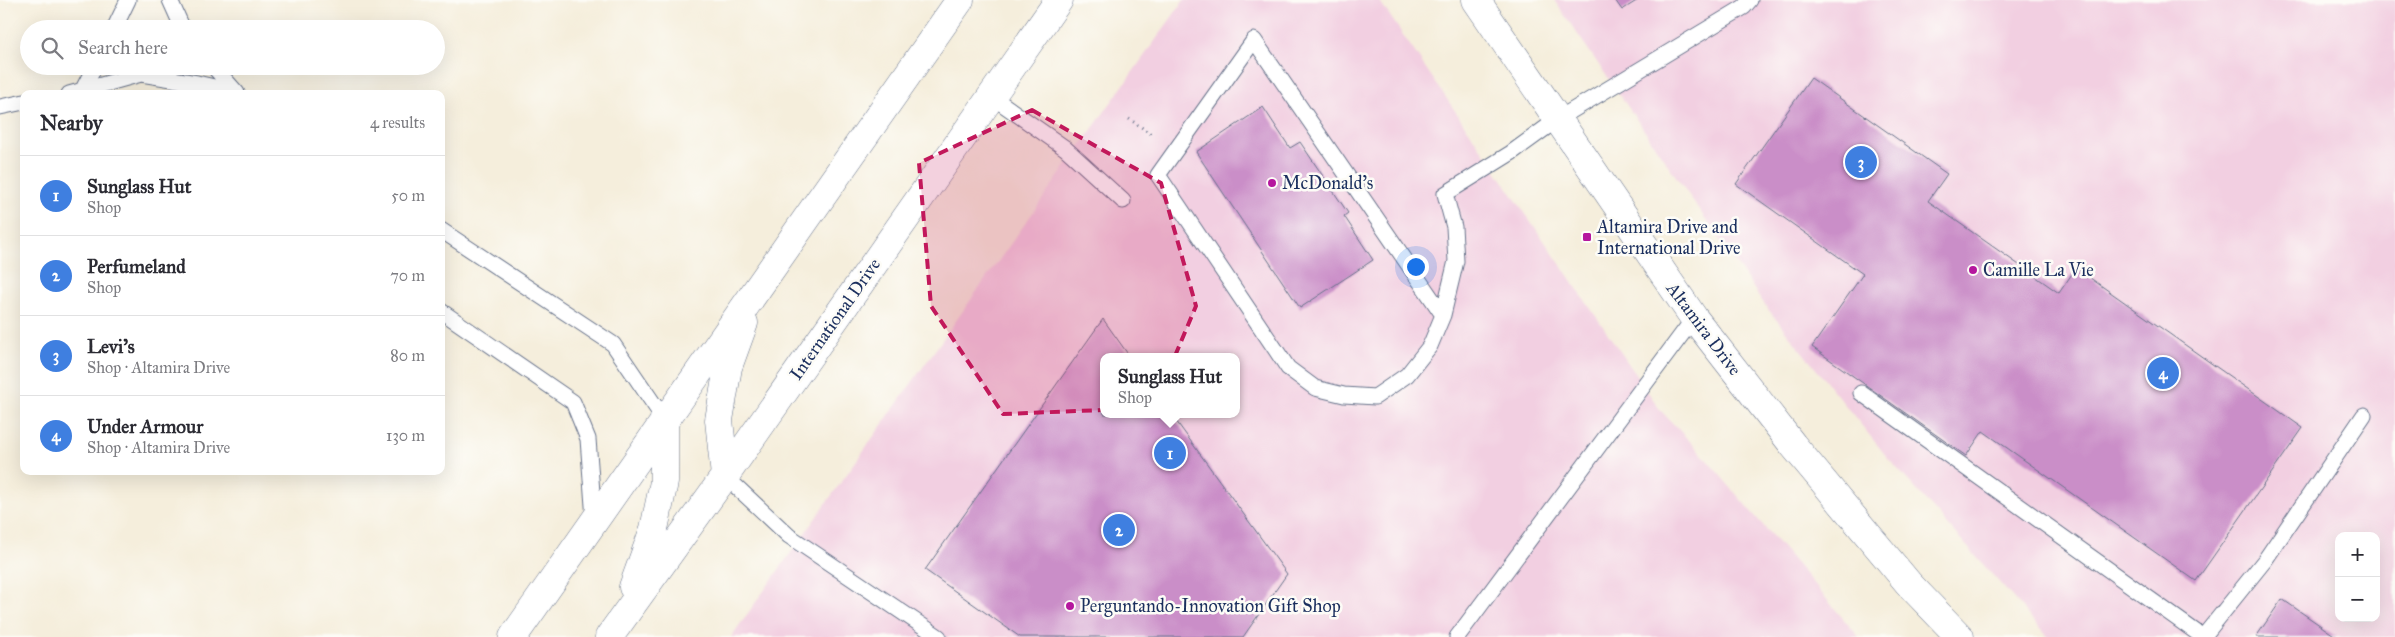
<!DOCTYPE html>
<meta charset="utf-8">
<style>
:root{--surface:#fff;--page:#f2f2f3;--text:#2b2b33;--muted:#7c7c81;--line:#e1e1e2;--accent:#b5179e}
body{margin:0;font-family:"IM FELL Great Primer",serif;background:var(--page);color:var(--text)}
.controls{position:absolute;right:15px;bottom:15px;display:grid;overflow:hidden;border-radius:10px;box-shadow:0 5px 20px #0002}
.controls button{width:45px;height:45px;display:grid;place-items:center;padding:0;border:0;border-bottom:1px solid var(--line);background:var(--surface);color:var(--text);font:25px sans-serif}
.you{position:absolute;left:1415px;top:266px;width:18px;height:18px;margin:-12px;border:4px solid #fff;border-radius:50%;background:#1a73e8;box-shadow:0 0 0 8px #1a73e833}
.badge{display:grid;place-items:center;width:32px;height:32px;border-radius:50%;background:var(--accent);color:#fff;font-size:16px;font-weight:700}
.pin{position:absolute;translate:-50% -50%;border:2px solid #fff;box-shadow:0 1px 5px #0006}
.popup{position:absolute;left:1100px;top:353px;width:140px;height:65px;box-sizing:border-box;display:grid;place-content:center;border-radius:10px;background:var(--surface);filter:drop-shadow(0 1px 4px #0005);font-size:16px;white-space:nowrap;color:var(--muted)}
.popup b{font-size:19px;color:var(--text)}
.popup::after{content:'';position:absolute;left:50%;top:100%;margin-left:-10px;border:10px solid transparent;border-top-color:var(--surface)}
.list{margin:0;padding:0;list-style:none}
h2{display:flex;justify-content:space-between;align-items:center;height:65px;margin:0;padding:0 20px;font-size:21px}
h2 small{font-size:16px;font-weight:400;color:var(--muted)}
.list li{display:grid;grid-template-columns:32px 1fr auto;gap:15px;align-items:center;box-sizing:border-box;height:80px;padding:0 20px;border-top:1px solid var(--line)}
.list b{display:block;font-size:19px;white-space:nowrap}
.list p{margin:0;font-size:16px;white-space:nowrap;color:var(--muted)}
.list em{font-size:16px;font-style:normal;color:var(--muted)}
.icon{flex:none;width:28px;height:28px;fill:none;stroke:currentColor;stroke-width:2;stroke-linecap:round;stroke-linejoin:round}
.map{position:relative;flex:none;width:2395px;height:637px;overflow:hidden}
.search{position:absolute;background:var(--surface);box-shadow:0 5px 20px #0002;left:20px;top:20px;width:425px;height:55px;display:flex;align-items:center;gap:12px;box-sizing:border-box;padding:0 18px;border-radius:28px;color:var(--muted);font-size:19px}
.panel{position:absolute;background:var(--surface);box-shadow:0 5px 20px #0002;left:20px;top:90px;width:425px;height:385px;border-radius:10px}
.map>svg:first-child{display:block}
.built{fill:#f2cfe1;fill-rule:evenodd}
.building{fill:#ca8ec8}
.lines{fill:none;stroke-linecap:round;stroke-linejoin:round}
.service-casing{stroke:#67728a;stroke-width:17}
.minor-casing{stroke:#67728a;stroke-width:29}
.tertiary-casing{stroke:#67728a;stroke-width:29}
.path{stroke:#67728a;stroke-width:3;stroke-dasharray:1 4;stroke-linecap:butt}
.service{stroke:#fff;stroke-width:15}
.minor{stroke:#fff;stroke-width:28}
.tertiary{stroke:#fff;stroke-width:28}
.marked{fill:#c2185b;fill-opacity:0.2;stroke:#c2185b;stroke-width:4;stroke-dasharray:10 6;stroke-linejoin:round}
.poi-dot{fill:#b5179e;stroke:#fdfcf7;stroke-width:2}
.labels{text-anchor:middle;dominant-baseline:central;stroke-width:5;stroke-linejoin:round;paint-order:stroke}
.poi-label{font-size:18px;fill:#1b2f5e;stroke:#fdfcf7;text-anchor:start}
.street-label{font-size:18px;fill:#1b2f5e;stroke:#fdfcf7}
</style>
<div class="map">
<svg width="2395" height="637" viewBox="0 0 2395 637">
<rect width="100%" height="100%" fill="#fdfcf7"/>
<filter id="ink" filterUnits="userSpaceOnUse"><feTurbulence type="fractalNoise" baseFrequency=".02" numOctaves="2"/><feDisplacementMap in="SourceGraphic" scale="10" xChannelSelector="R" yChannelSelector="G"/><feConvolveMatrix kernelMatrix="1 2 1 2 8 2 1 2 1" color-interpolation-filters="sRGB"/></filter>
<filter id="wash" filterUnits="userSpaceOnUse"><feTurbulence type="fractalNoise" baseFrequency=".0096" numOctaves="4" result="noise"/><feDisplacementMap in="SourceGraphic" scale="20" xChannelSelector="R" yChannelSelector="G"/><feGaussianBlur stdDeviation="1.12" result="paint"/><feColorMatrix in="noise" values="0 0 0 0 0 0 0 0 0 0 0 0 0 0 0 0 0 1.4 0 .05"/><feComposite in="paint" operator="in"/></filter>
<g filter="url(#wash)">
<rect width="100%" height="100%" fill="#f5eedc"/>
<path class="built" d="M1184,0h195l282,411 40,42 158,184h-1128zM1104,357h132v57h-132z
M1554,0h841v637h-347l-161,-180 -120,-149zM2339,536h37v82h-37z"/>
<g id="blocks">
<path class="building" d="M1615,0h23l-16,10z
M1811,78l136,96 -19,27 131,92 17,-25 227,160 -107,153 -213,-150 -17,25 -154,-109 51,-73 -127,-90z
M1263,107l27,41 10,-6 48,71 -4,3 29,44 -73,48 -104,-156z
M1103,319l27,38h-26v57h67l116,160 -44,63h-223l-95,-67z
M2282,599l55,38h-81z"/>
</g>
</g>
<g filter="url(#ink)">
<use href="#blocks" fill-opacity="0" stroke="#67728a" stroke-width="1"/>
<g class="lines">
<g class="service-casing">
<path id="service" d="M170,0l13,29
M114,29l14,-29
M213,66l24,27
M82,91l13,-25
M69,94l72,-20 56,9 39,9
M991,96l74,52 58,53
M0,107l24,-5
M441,230l172,114 51,75
M441,311l132,91 15,37 6,80
M1443,315l-189,-275 -96,135 130,193 27,20 29,7 31,2 32,-22 23,-29 13,-31 13,-54 -2,-34 -9,-33 66,-41 47,-34 186,-112 6,-7
M1861,393l342,244
M725,476l64,60 150,101
M1457,637l237,-319
M2203,637l62,-77 99,-145"/>
</g>
<g class="minor-casing">
<path id="minor" d="M1476,0l218,318 99,127 116,139 51,53"/>
</g>
<g class="tertiary-casing">
<path id="tertiary" d="M725,476l-6,-56 9,-53 16,-44
M633,587l21,-58 10,-47v-63
M513,637l447,-637
M609,637l116,-161 334,-476"/>
</g>
<path class="path" d="M1129,119l24,16"/>
<use href="#service" class="service"/>
<use href="#minor" class="minor"/>
<use href="#tertiary" class="tertiary"/>
</g>
</g>
<path class="marked" d="M1032,110l129,73 35,123 -43,102 -150,6 -72,-108 -12,-143z"/>
<g class="poi-dot">
<circle cx="1272" cy="183" r="5"/>
<rect x="1582" y="232" width="10" height="10" rx="2.5"/>
<circle cx="1973" cy="270" r="5"/>
<circle cx="1070" cy="606" r="5"/>
</g>
<g class="labels">
<g class="poi-label">
<text x="1282" y="183">McDonald's</text>
<text x="1597" y="227">Altamira Drive and<tspan x="1597" dy="21">International Drive</tspan></text>
<text x="1983" y="270">Camille La Vie</text>
<text x="1080" y="606">Perguntando-Innovation Gift Shop</text>
</g>
<g class="street-label">
<text transform="translate(835 319) rotate(-55)">International Drive</text>
<text transform="translate(1704 329) rotate(53)">Altamira Drive</text>
</g>
</g>
</svg>
<div class="controls">
<button>+</button>
<button>−</button>
</div>
<div class="you"></div>
<div class="pin badge" style="left:1170px;top:453px;background:#3f7fe0">1</div>
<div class="popup"><b>Sunglass Hut</b>Shop</div>
<div class="pin badge" style="left:1119px;top:530px;background:#3f7fe0">2</div>
<div class="pin badge" style="left:1861px;top:162px;background:#3f7fe0">3</div>
<div class="pin badge" style="left:2163px;top:373px;background:#3f7fe0">4</div>
<div class="search"><svg class="icon" aria-label="search" viewBox="0 0 24 24"><circle cx="10" cy="10" r="6"/><path d="M15 15l6 6"/></svg>Search here</div>
<section class="panel">
<h2>Nearby<small>4 results</small></h2>
<ul class="list">
<li><span class="badge" style="background:#3f7fe0">1</span><div><b>Sunglass Hut</b><p>Shop</p></div><em>50 m</em></li>
<li><span class="badge" style="background:#3f7fe0">2</span><div><b>Perfumeland</b><p>Shop</p></div><em>70 m</em></li>
<li><span class="badge" style="background:#3f7fe0">3</span><div><b>Levi's</b><p>Shop · Altamira Drive</p></div><em>80 m</em></li>
<li><span class="badge" style="background:#3f7fe0">4</span><div><b>Under Armour</b><p>Shop · Altamira Drive</p></div><em>130 m</em></li>
</ul>
</section>
</div>
